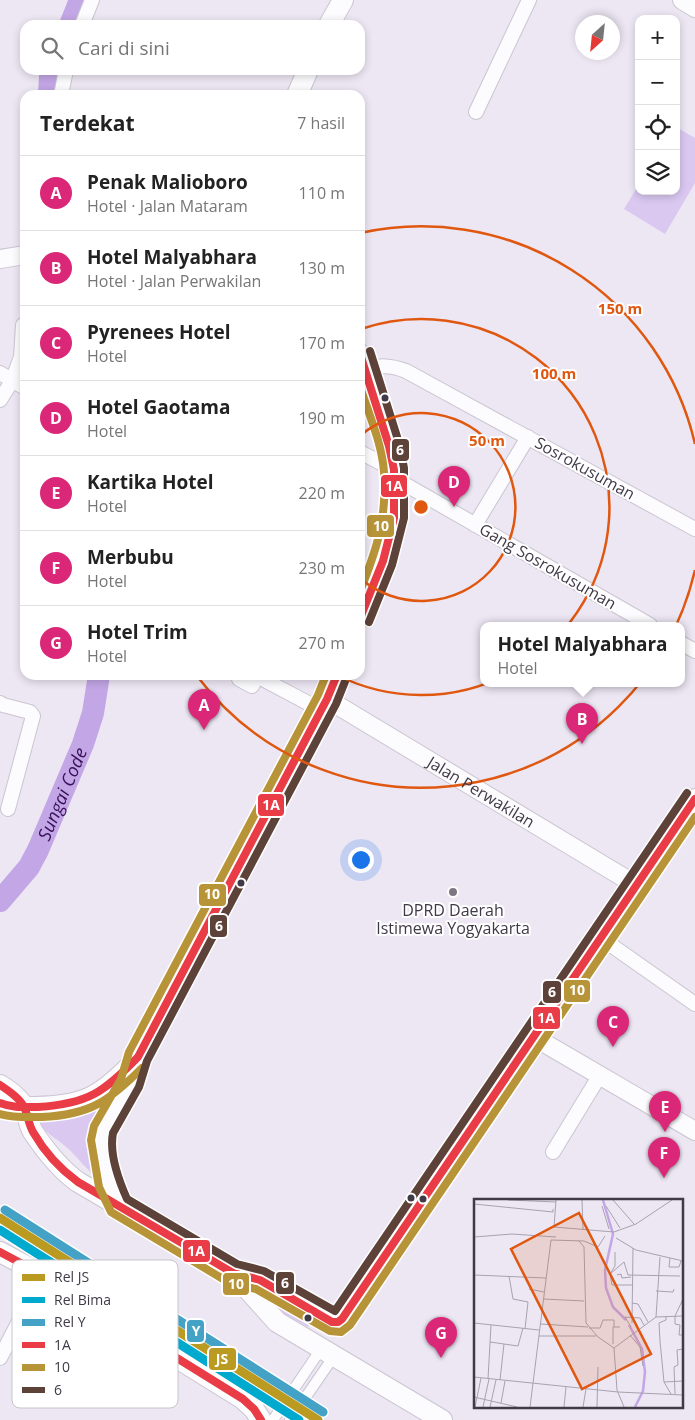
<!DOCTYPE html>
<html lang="id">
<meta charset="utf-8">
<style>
:root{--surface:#fff;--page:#f6f6f6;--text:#222;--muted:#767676;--line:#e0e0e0;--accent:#db2777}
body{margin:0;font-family:"Open Sans",sans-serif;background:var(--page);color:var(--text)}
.controls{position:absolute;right:15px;top:15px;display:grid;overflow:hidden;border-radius:10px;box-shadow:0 2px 8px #0003}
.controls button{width:45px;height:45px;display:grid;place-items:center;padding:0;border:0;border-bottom:1px solid var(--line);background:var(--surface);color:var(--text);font:25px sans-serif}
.compass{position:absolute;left:575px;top:15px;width:45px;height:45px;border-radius:50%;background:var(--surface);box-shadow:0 2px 8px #0003;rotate:207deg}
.you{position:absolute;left:360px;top:859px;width:18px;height:18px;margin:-12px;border:4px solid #fff;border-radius:50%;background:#1a73e8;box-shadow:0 0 0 8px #1a73e833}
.badge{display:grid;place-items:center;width:32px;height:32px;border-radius:50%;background:var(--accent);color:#fff;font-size:16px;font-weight:700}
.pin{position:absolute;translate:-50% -41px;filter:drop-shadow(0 1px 2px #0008)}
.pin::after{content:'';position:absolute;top:26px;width:18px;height:15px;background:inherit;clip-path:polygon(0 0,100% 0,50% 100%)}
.popup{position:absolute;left:480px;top:622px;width:205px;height:65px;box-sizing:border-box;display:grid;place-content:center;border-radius:10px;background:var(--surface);filter:drop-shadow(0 1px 4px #0005);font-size:16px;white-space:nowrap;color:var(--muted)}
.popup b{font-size:19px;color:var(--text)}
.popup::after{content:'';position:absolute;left:50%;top:100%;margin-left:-10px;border:10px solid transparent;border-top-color:var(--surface)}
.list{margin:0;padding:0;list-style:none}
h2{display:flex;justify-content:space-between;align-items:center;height:65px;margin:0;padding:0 20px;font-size:21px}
h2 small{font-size:16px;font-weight:400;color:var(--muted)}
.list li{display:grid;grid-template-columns:32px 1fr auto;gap:15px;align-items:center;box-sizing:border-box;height:75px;padding:0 20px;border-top:1px solid var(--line)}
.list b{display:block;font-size:19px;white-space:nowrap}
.list p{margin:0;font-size:16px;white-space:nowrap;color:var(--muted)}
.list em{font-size:16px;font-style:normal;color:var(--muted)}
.icon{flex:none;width:28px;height:28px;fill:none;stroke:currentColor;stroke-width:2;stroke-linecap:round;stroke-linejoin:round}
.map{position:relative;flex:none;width:695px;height:1420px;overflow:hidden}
.search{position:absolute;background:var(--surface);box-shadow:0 2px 8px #0003;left:20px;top:20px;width:345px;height:55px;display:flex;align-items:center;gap:12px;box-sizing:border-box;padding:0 18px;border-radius:15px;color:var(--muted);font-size:19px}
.panel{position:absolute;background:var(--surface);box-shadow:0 2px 8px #0003;left:20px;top:90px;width:345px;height:590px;border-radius:15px}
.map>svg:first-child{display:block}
.green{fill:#dac8f1}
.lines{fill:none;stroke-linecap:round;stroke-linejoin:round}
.river{stroke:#c3a6e5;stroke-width:22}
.pedestrian-casing{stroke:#cac5d1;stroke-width:12}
.minor-casing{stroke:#cac5d1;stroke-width:16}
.tertiary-casing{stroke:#cac5d1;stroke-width:20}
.secondary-casing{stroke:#cac5d1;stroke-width:22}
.pedestrian{stroke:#fcfbfd;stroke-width:10}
.minor{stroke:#fcfbfd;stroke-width:14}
.tertiary{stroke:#fcfbfd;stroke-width:18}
.secondary{stroke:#fcfbfd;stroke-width:20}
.bus-1-casing{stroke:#fff;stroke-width:11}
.bus-2-casing{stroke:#fff;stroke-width:11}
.bus-3-casing{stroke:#fff;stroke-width:11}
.bus-1{stroke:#e93c46;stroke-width:8}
.bus-2{stroke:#b89438;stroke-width:8}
.bus-3{stroke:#5c4238;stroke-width:8}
.rail-1-casing{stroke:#fff;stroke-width:12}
.rail-2-casing{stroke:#fff;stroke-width:12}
.rail-3-casing{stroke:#fff;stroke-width:12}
.rail-1{stroke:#ba9a21;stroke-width:9}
.rail-2{stroke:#00a9ce;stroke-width:9}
.rail-3{stroke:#43a2c5;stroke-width:9}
.ring{fill:none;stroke:#e0570f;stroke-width:2.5}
.bus-dot{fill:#403a47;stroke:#fff;stroke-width:2}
.poi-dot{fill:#7d7784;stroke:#fff;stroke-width:2}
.labels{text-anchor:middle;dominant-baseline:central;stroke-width:4;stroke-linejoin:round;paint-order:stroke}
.street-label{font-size:16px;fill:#403a47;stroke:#fff}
.poi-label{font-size:16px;fill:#403a47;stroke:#fff}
.water-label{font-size:18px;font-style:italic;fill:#39105a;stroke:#fff}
.inset-river{fill:none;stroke:#c3a6e5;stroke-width:2.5}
.inset-road{fill:none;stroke:#a8a2af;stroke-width:1}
.view{fill:#e0570f;fill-opacity:0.15;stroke:#e0570f;stroke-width:2.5}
.inset-edge{fill:none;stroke:#403a47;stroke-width:2.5}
.key{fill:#fff;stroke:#c6c4c8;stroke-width:1}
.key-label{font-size:14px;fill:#403a47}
.centre{fill:#e0570f;stroke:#fff;stroke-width:2.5}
.ring-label{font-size:15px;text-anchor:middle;font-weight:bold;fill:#e0570f;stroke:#fff;stroke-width:4;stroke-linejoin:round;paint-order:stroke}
.line-badge{stroke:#fff;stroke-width:2}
.badge-label{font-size:14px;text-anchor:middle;font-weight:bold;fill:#fff}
</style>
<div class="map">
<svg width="695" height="1420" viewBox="0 0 695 1420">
<rect width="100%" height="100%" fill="#ede7f4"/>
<path class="green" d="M676,127l19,11v45l-30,51 -41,-25 15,-25v7h37z
M114,1093l-12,89c-14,-10 -24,-25 -37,-36 -9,-8 -22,-14 -26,-25 9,-7 27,-1 38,-4 15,-4 26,-15 37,-24z
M255,1287l57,32 -4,8 -39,-22z"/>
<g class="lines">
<g class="river">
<path d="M70,25l10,-25"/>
<path d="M49,95l1,-19 3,-6"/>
<path id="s1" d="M0,901l29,-34 9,-17 45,-106 10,-31 6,-38"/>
</g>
<g class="pedestrian-casing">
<path id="pedestrian" d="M273,1420l48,-71
M290,1420l44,-64"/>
</g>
<g class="minor-casing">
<path id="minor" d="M82,25l10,-25
M61,95l5,-25
M476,112l53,-112
M365,370c16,-5 25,-5 41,1l289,158
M0,373l25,15
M0,400l12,-19 9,-24 2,-32
M360,452l34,18
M394,478l256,147
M475,525l53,-88
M681,643l14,8
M238,675l1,4 13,7 5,-10 64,34
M0,703l3,2 27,7 3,4 -25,93
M601,938l94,66
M553,1152l47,-77
M0,1358l43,-83"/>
</g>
<g class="tertiary-casing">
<g id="tertiary">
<path d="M682,0l13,8"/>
<path d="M0,259l25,-4"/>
<path id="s2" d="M327,699l309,186"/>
<path d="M534,1037l161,94"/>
</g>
</g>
<g class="secondary-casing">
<path id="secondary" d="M329,25l14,-25
M297,95l11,-25
M360,354l29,92 5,24v48l-11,43 -23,57
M0,1085c9,5 18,13 24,21 4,8 4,18 9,26 12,18 28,38 45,50l155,91 27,7 72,42h6l4,-3 353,-520
M0,1103c11,5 23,4 35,4 48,-1 64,-9 97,-43
M119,1206c-10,-18 -21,-54 -17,-73l28,-50 8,-26 189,-358 10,-24
M0,1252l43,23 200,124 11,10 7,11
M233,1273l44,49 165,98"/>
</g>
<use href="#pedestrian" class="pedestrian"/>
<use href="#minor" class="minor"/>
<use href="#tertiary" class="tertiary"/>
<use href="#secondary" class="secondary"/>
<g class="bus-1-casing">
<path id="bus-1" d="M360,354l29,92 5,24v48l-11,43 -23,57
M0,1085c9,6 21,14 25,24 3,8 4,16 8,23 11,19 27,37 45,50l155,91 27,7 72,42h6l4,-3 353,-520
M0,1103c12,5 25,4 38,4 50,-3 66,-15 100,-50l189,-358 10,-24
M0,1252l43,23 200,124 11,10 7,11"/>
</g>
<g class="bus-2-casing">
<path id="bus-2" d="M360,387c9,27 22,57 24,85 3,46 -7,77 -24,119
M326,675l-8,20 -189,357 -8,27 -27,47 -3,14 8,47 12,25 117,70 28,7 74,42 11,1 9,-7 345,-508
M0,1114c14,4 28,3 42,3 48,-2 67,-16 100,-49"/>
</g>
<g class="bus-3-casing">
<path id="bus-3" d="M369,622l23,-57 12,-47v-50l-5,-25 -29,-92
M346,679l-10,25 -189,357 -8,26 -26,46c-4,20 6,48 14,66l110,65 27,7 71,40 352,-518"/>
</g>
<use href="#bus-1" class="bus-1"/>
<use href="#bus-2" class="bus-2"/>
<use href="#bus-3" class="bus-3"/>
<g class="rail-1-casing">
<path id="rail-1" d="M0,1218l318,202"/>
</g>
<g class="rail-2-casing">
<path id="rail-2" d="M0,1230l299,190"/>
</g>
<g class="rail-3-casing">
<path id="rail-3" d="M5,1210l318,202"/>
</g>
<use href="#rail-1" class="rail-1"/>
<use href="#rail-2" class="rail-2"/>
<use href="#rail-3" class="rail-3"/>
</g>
<g class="ring">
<path d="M361 435A94 94 0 1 1 361 579"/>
<path d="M361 329A188 188 0 1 1 337 675"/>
<path d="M695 570A281 281 0 0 1 197 676M360 233A281 281 0 0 1 695 444"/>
</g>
<g class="bus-dot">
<circle cx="385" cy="398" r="4.5"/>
<circle cx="241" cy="883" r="4.5"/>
<circle cx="411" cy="1198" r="4.5"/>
<circle cx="423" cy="1199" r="4.5"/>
<circle cx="308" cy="1318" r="4.5"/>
</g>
<circle class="poi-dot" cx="453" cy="892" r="5"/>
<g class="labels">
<g class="street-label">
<text transform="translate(585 468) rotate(29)">Sosrokusuman</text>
<text transform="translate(548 566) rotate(30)">Gang Sosrokusuman</text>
<text stroke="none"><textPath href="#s2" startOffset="180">Jalan Perwakilan</textPath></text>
</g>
<g class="poi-label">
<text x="453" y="910">DPRD Daerah<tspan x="453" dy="18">Istimewa Yogyakarta</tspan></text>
</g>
<g class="water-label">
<text stroke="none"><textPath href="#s1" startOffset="125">Sungai Code</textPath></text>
</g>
</g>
<g transform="translate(474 1199)">
<rect width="209" height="209" fill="#ede7f4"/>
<path class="inset-river" d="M129,1l10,34 -8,36 1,18 7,19 13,13M155,126l13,24 3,23 -2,19 -8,16"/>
<path class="inset-road" d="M34,1l48,2M82,1l-2,27 60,5 22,-8 36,-24M108,1l1,29M139,1l21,24M0,5l79,8v-3M128,7l7,23M132,7l14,22M0,38l38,-3 44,3M142,39l20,12 47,11M105,42l5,6 2,76 12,14 16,11 3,42 7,17M141,53v14l-5,8 2,11h20M196,59l-1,9h10l2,-6M136,75l14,-12 4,13 52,1M0,76l72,3M143,76l4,-1 1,4 9,-1M35,77l4,23 15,3 -3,27M55,90l15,3M182,92l17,1 1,-3M70,100l40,2M158,104l6,1 10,18M192,117v4l-7,3 1,18 4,41 7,12M201,117v8l5,1 -1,10h4M201,117l8,-17M182,118l4,-60M0,124l65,7M158,124l1,-75M67,125l47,3M157,128l-6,-10 15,1 4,7M115,129h11l3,-8h11v7M156,136l10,12 3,19M65,137h57M16,143l28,4 5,-18M139,145v-17h7M140,149l42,-31 27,-1M0,178l144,15M14,180l3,-54M26,181l4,-36M190,183l19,-1M144,193l65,3M201,195l-1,-27 4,-2 -1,-15 6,-1M0,198l43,10M27,204l4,-22M1,208l6,-29M9,208l6,-28M16,208l6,-27M56,208l21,-167 33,1 14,6 7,-11M90,208l2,-20M109,208l3,-18M123,208l1,-40"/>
<path class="view" d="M105,14l72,141 -69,35 -71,-140z"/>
<rect width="209" height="209" class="inset-edge"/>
</g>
<rect x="12" y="1260" width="166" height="148" rx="8" class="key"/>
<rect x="22" y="1274" width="23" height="7" fill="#ba9a21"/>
<rect x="22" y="1297" width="23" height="6" fill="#00a9ce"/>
<rect x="22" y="1319" width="23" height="7" fill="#43a2c5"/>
<rect x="22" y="1342" width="23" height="6" fill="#e93c46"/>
<rect x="22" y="1364" width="23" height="7" fill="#b89438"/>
<rect x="22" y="1387" width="23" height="6" fill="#5c4238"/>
<g class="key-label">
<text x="54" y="1282">Rel JS</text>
<text x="54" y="1305">Rel Bima</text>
<text x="54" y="1327">Rel Y</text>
<text x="54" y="1350">1A</text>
<text x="54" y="1372">10</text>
<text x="54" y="1395">6</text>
</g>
<circle cx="421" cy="507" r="8" class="centre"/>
<g class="ring-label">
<text x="620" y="314">150 m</text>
<text x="554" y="379">100 m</text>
<text x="487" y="446">50 m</text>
</g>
<g class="line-badge">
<rect x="391" y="438" width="19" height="24" rx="5" fill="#5c4238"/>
<rect x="380" y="474" width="28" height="24" rx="5" fill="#e93c46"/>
<rect x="366" y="514" width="29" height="24" rx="5" fill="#b89438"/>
<rect x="257" y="793" width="28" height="24" rx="5" fill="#e93c46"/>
<rect x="198" y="883" width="29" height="24" rx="5" fill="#b89438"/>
<rect x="209" y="914" width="19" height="24" rx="5" fill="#5c4238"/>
<rect x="563" y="979" width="28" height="24" rx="5" fill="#b89438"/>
<rect x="542" y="980" width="20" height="24" rx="5" fill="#5c4238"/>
<rect x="532" y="1006" width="29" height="24" rx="5" fill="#e93c46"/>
<rect x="182" y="1239" width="29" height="24" rx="5" fill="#e93c46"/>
<rect x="275" y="1271" width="20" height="24" rx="5" fill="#5c4238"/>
<rect x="222" y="1272" width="28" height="24" rx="5" fill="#b89438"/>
<rect x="186" y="1319" width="19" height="24" rx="5" fill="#43a2c5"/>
<rect x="208" y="1347" width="29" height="24" rx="5" fill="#ba9a21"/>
</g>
<g class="badge-label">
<text x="400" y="455">6</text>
<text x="394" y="491">1A</text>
<text x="381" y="531">10</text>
<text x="271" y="810">1A</text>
<text x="212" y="899">10</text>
<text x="219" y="931">6</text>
<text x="577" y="995">10</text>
<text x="552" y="997">6</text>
<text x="546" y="1023">1A</text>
<text x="196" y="1256">1A</text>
<text x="285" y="1288">6</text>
<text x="236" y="1289">10</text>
<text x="196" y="1336">Y</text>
<text x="222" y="1364">JS</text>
</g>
</svg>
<div class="controls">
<button>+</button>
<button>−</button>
<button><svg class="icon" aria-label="locate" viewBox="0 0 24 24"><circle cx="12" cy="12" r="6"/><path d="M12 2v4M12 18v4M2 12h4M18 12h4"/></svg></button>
<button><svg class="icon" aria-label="layers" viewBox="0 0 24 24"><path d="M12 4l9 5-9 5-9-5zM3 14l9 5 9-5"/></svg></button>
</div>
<svg class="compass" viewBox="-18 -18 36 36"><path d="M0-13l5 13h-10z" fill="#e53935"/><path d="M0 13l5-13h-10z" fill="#767676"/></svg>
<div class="you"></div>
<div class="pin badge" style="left:204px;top:730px">A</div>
<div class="pin badge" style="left:582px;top:744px">B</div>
<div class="popup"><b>Hotel Malyabhara</b>Hotel</div>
<div class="pin badge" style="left:613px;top:1047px">C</div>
<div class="pin badge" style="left:454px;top:507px">D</div>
<div class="pin badge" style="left:665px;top:1132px">E</div>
<div class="pin badge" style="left:664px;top:1178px">F</div>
<div class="pin badge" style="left:441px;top:1358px">G</div>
<div class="search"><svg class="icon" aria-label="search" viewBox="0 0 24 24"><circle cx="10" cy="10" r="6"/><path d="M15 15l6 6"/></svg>Cari di sini</div>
<section class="panel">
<h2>Terdekat<small>7 hasil</small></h2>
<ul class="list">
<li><span class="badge">A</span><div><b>Penak Malioboro</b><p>Hotel · Jalan Mataram</p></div><em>110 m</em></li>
<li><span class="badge">B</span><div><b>Hotel Malyabhara</b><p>Hotel · Jalan Perwakilan</p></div><em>130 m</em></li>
<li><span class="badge">C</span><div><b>Pyrenees Hotel</b><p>Hotel</p></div><em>170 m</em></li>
<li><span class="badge">D</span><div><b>Hotel Gaotama</b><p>Hotel</p></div><em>190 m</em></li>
<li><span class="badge">E</span><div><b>Kartika Hotel</b><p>Hotel</p></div><em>220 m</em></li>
<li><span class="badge">F</span><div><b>Merbubu</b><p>Hotel</p></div><em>230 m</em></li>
<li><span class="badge">G</span><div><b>Hotel Trim</b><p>Hotel</p></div><em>270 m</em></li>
</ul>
</section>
</div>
